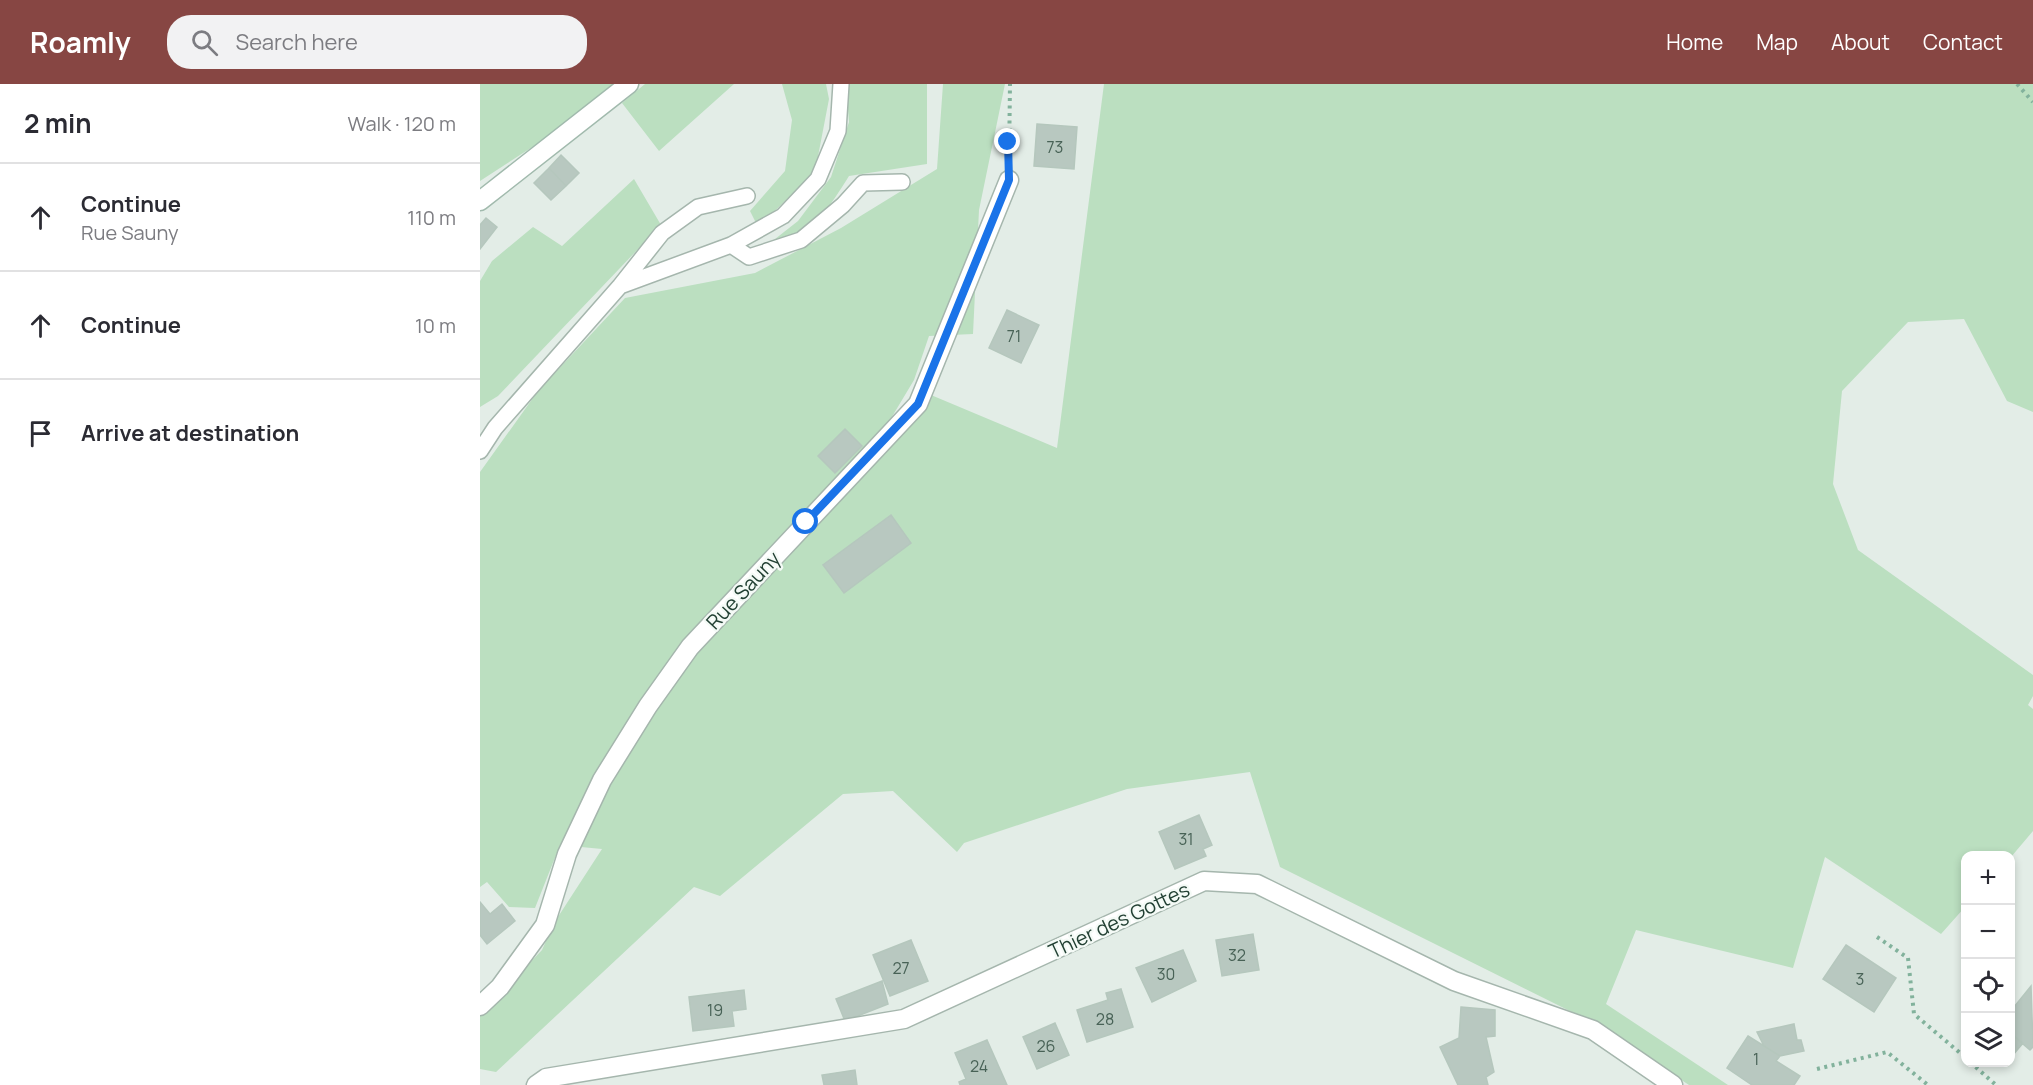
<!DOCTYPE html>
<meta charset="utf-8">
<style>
:root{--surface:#fff;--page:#f2f2f3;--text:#2b2b33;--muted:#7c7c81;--line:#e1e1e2;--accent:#874643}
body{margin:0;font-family:Manrope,sans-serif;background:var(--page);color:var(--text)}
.controls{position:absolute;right:18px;bottom:18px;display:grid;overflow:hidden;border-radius:12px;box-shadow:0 3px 9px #0003}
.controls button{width:54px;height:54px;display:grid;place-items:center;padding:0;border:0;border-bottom:2px solid var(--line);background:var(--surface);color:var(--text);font:30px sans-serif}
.stop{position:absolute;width:18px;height:18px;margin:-14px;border:4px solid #1a73e8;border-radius:50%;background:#fff}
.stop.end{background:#1a73e8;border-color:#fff;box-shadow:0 2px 6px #0008}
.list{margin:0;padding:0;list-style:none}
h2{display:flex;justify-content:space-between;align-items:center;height:78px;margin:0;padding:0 24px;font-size:26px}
h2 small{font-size:20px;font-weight:400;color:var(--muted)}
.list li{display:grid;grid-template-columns:39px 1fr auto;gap:18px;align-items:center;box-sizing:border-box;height:108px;padding:0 24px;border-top:2px solid var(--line)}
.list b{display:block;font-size:22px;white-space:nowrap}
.list p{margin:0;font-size:20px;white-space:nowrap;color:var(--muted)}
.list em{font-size:20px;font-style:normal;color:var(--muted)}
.icon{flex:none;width:33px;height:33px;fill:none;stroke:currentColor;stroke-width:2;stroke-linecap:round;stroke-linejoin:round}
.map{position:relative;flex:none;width:1553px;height:1001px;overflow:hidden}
header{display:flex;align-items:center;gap:36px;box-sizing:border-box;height:84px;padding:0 30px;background:var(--accent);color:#fff}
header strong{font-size:28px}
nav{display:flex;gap:33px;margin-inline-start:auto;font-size:21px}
.search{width:420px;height:54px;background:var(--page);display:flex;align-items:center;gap:15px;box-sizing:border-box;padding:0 21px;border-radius:24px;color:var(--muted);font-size:22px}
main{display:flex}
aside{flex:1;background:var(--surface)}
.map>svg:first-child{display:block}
.green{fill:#bbdfc0}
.building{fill:#b8c8c0;stroke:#b5c7bd;stroke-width:1.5}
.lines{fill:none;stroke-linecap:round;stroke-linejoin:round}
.lane-casing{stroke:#a5b6ad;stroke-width:18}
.street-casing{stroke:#a5b6ad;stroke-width:21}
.secondary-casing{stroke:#a1baad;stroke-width:21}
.path{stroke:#82b29c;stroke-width:4;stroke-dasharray:3 4.5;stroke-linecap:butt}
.lane{stroke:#fff;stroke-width:15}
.street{stroke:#fff;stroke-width:18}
.secondary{stroke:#fff;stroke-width:18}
.route{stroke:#1a73e8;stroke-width:8}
.labels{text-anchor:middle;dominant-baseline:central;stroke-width:4.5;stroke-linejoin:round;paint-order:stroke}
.number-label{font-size:16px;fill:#486256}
.street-label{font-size:20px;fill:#224033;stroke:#f4faf6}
</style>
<header>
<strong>Roamly</strong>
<div class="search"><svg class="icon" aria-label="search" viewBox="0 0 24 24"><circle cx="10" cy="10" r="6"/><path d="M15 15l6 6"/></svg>Search here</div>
<nav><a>Home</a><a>Map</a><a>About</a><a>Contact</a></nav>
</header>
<main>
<aside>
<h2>2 min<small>Walk · 120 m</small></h2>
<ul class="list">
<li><svg class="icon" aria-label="ahead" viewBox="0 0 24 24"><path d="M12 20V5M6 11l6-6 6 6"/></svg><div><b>Continue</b><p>Rue Sauny</p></div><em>110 m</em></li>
<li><svg class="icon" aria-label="ahead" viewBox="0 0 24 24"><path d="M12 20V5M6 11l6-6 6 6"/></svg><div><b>Continue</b></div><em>10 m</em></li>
<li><svg class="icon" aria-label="arrive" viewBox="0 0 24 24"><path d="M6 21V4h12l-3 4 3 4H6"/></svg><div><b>Arrive at destination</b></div></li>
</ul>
</aside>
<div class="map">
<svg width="1553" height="1001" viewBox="0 0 1553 1001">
<rect width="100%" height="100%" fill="#e3ede7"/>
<path class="green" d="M0,0h137l-43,36 -94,61z
M165,0h89l-75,67 -37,-48z
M302,0h44l3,15 -14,73 -57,55 -8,-16 35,-40 7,-51z
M366,0h81v80l-78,12c-29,46 -36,55 -88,74l37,-29 33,-44 18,-55z
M463,0h62l-26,126 -6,124 -44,2 -15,44 -27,45 10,14 34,-44 126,53 47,-364h929v328l-26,-11 -43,-82 -56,3 -66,69 -9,93 25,66 175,125v21l-5,9 5,4v122l-22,26 -45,-1 -1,51 -24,27 -116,-77 -32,111 -157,-38 -30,74 122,81h-39l-91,-60 -318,-158 -30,-95 -123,17 -163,54 -7,9 -64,-61 -50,3 -123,102 -26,-9 -198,185 -16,-3v-54l62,-65 12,-27 48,-74 -42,-4 -25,63 -26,-1 -22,-25 -7,5v-415l58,-81 87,-93 130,-25 86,-45 96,-59z
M154,95l27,46 -163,171 -18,11v-126l12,-20 41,-34 29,19z"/>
<path class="building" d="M557,40l40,3 -3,42 -40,-3z
M81,71l18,18 -13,13 -17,-18z
M69,84l17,18 -15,14 -17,-17z
M6,134l11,9 -17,22v-24z
M527,226l32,15 -18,38 -32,-15z
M365,345l17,17 -27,27 -17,-17z
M411,431l20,28 -67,50 -21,-28z
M719,731l13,30 -9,4 3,7 -31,13 -16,-37z
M0,818l10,12 12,-10 13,17 -28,23 -7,-9z
M773,850l6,36 -37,6 -6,-36z
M431,856l17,41 -38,15 -17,-41z
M1366,861l50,33 -22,34 -51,-33z
M703,866l13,31 -44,21 -16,-34z
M402,897l6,23 -43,17 -9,-22z
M1551,902l2,61 -3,3 -20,-17v-21z
M641,905l12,38 -46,15 -10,-32 31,-10 -2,-7z
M264,906l2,19 -14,2 2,15 -41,5 -4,-34z
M981,923l34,3v26l-9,1 8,35 -8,5 2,8h-30l-18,-38 19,-9z
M575,939l14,32 -32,14 -14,-32z
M1314,940l3,16h4l3,11 -24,5 -16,-10 -7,-14z
M1530,949l13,10 -11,13 -2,-1z
M1268,952l32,20 -4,5 24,15 -6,9h-42l-25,-17z
M507,956l20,45h-47l-1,-3 7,-3 -11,-26z
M375,986l2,15h-33l-2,-10z"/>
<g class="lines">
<g class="lane-casing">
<path id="lane" d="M251,161l18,12 52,-17 42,-35 20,-22 39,-1
M140,202l111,-41 52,-29 35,-37 20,-48 3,-47
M0,367l15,-23 125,-142 42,-53 36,-26 49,-11"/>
</g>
<g class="street-casing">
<path id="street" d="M0,922l20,-19 45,-62 22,-71 35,-74 46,-74 42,-59 228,-243 91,-224
M56,1001l10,-7 358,-59 300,-138 53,3 197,97 139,49 80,55"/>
</g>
<g class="secondary-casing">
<path id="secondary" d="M0,117l149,-117"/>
</g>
<path class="path" d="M1537,0l16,18
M529,77l1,-77
M1397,853l31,21 6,56 52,44
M1490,978l26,23
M1337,985l70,-17 41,33"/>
<use href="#lane" class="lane"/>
<use href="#street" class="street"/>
<use href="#secondary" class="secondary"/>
</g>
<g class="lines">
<path class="route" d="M326,438l112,-118 91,-224 -1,-38"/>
</g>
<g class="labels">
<g class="number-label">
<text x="575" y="63">73</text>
<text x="534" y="252">71</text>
<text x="706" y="755">31</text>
<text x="757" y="871">32</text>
<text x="421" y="884">27</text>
<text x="686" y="890">30</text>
<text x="1380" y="895">3</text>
<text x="235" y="926">19</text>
<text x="625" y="935">28</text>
<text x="566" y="962">26</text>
<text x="1276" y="975">1</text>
<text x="499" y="982">24</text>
</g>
<g class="street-label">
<text transform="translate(263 506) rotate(-47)">Rue Sauny</text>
<text transform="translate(639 836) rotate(-25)">Thier des Gottes</text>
</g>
</g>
</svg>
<div class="controls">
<button>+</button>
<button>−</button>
<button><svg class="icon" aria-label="locate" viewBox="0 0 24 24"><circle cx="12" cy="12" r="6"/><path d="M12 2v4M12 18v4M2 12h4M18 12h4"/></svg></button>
<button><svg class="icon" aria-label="layers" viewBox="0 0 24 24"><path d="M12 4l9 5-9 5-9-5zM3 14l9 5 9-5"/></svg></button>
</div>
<div class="stop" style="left:326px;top:438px"></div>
<div class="stop end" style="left:528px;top:58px"></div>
</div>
</main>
